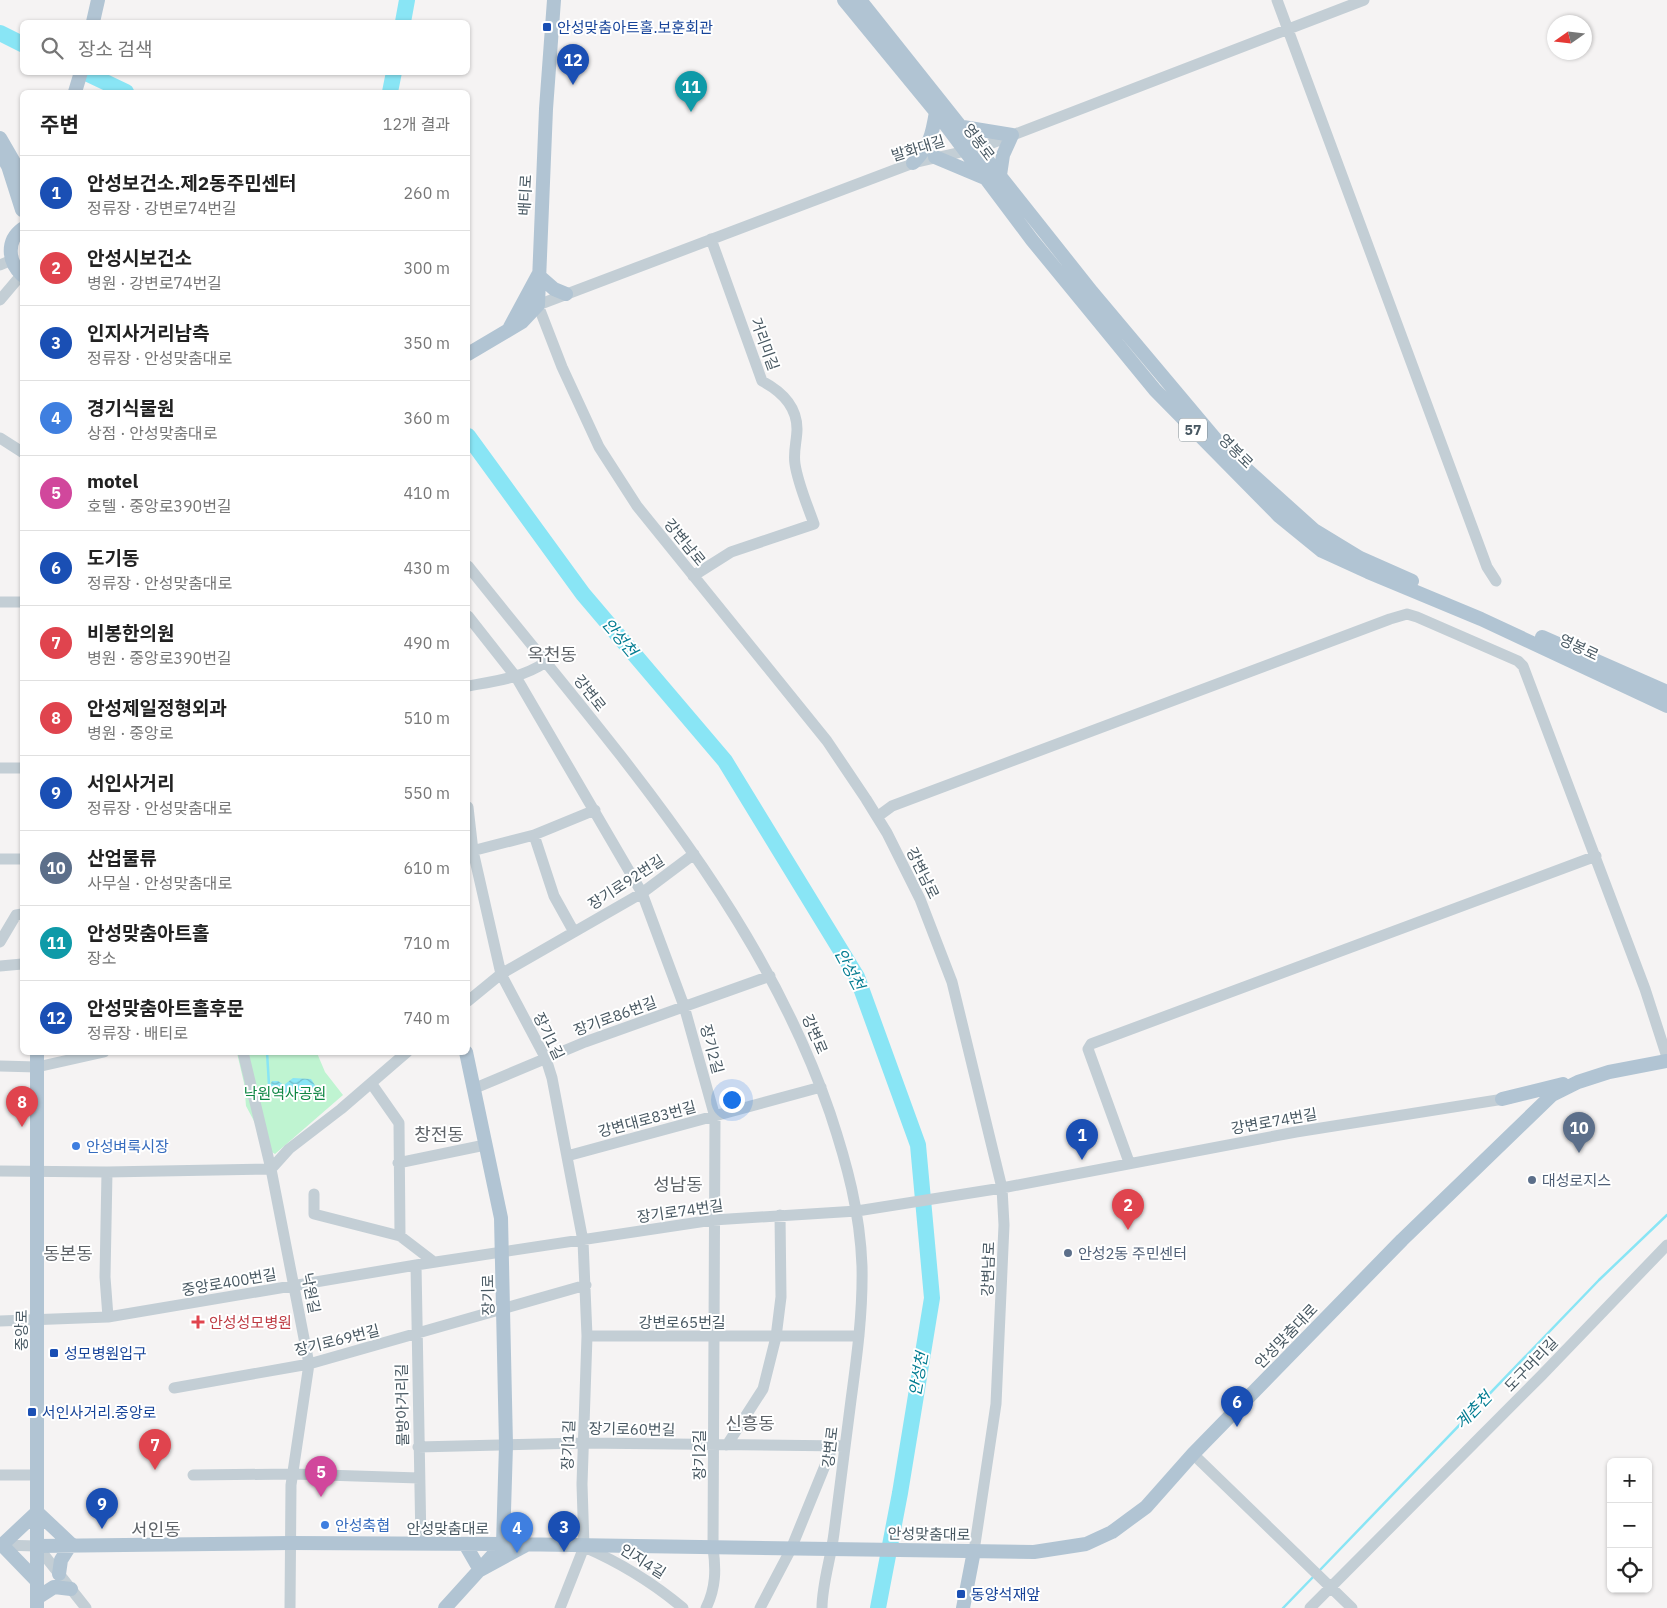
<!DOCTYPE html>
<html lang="ko">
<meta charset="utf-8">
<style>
:root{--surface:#fff;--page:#f6f6f6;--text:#222;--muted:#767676;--line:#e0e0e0;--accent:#111827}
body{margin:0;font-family:"IBM Plex Sans","Noto Sans KR",sans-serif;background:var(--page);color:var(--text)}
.controls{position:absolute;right:15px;bottom:15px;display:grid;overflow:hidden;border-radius:8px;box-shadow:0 1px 4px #0004}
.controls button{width:45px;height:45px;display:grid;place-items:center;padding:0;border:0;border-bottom:1px solid var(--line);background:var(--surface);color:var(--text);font:25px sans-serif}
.compass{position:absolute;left:1547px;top:15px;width:45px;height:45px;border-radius:50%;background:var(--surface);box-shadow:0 1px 4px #0004;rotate:256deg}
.you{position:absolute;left:731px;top:1099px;width:18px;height:18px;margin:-12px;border:4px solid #fff;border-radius:50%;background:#1a73e8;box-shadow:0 0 0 8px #1a73e833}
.badge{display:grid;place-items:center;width:32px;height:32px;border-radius:50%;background:var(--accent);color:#fff;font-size:16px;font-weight:700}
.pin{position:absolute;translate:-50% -41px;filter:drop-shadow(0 1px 2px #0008)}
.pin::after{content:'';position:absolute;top:26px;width:18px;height:15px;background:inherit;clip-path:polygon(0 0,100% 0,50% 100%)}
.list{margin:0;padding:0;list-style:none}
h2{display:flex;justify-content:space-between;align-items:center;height:65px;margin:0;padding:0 20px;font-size:21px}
h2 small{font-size:16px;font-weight:400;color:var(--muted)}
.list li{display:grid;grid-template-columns:32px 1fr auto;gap:15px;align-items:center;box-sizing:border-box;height:75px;padding:0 20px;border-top:1px solid var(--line)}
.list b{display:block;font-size:19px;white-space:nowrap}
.list p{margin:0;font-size:16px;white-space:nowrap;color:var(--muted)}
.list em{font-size:16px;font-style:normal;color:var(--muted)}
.icon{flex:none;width:28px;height:28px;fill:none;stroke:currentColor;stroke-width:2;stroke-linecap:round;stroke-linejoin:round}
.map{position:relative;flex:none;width:1667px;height:1608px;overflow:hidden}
.search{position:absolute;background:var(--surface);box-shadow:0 1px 4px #0004;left:20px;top:20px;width:450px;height:55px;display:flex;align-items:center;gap:12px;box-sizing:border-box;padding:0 18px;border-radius:8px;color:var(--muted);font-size:19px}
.panel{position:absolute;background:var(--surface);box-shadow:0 1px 4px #0004;left:20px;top:90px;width:450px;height:965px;border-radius:8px}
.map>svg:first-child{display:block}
.green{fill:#bff4d1}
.water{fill:url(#water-waves)}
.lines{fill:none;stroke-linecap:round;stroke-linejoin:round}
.stream{stroke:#89e5f5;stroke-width:2.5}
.river{stroke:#89e5f5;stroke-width:16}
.minor{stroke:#c3ced5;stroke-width:11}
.major{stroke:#b1c4d3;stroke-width:14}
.transit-dot{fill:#1a4fb4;stroke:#fff;stroke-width:2}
.shop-dot{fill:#3f7fe0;stroke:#fff;stroke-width:2}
.service-dot{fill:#5c6f8a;stroke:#fff;stroke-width:2}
.health-dot{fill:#e0444e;stroke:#fff;stroke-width:2}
.labels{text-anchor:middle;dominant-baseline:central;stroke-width:4;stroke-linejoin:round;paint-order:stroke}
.shield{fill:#fff;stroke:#7f8a91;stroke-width:1}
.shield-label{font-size:14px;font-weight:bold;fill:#485862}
.transit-label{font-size:15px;fill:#164399;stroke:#fff;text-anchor:start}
.street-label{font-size:15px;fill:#485862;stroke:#fff}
.park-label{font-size:15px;fill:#0f8744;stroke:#fff}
.shop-label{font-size:15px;fill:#366cbe;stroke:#fff;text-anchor:start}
.service-label{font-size:15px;fill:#4e5e75;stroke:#fff;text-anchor:start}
.health-label{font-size:15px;fill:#be3a42;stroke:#fff;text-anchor:start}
.water-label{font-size:16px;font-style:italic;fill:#047d92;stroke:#fff}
.quarter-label{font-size:18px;fill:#5e6368;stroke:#fff}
</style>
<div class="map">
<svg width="1667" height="1608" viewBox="0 0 1667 1608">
<defs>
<pattern id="water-waves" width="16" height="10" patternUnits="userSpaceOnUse" patternTransform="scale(1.25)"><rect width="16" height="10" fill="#89e5f5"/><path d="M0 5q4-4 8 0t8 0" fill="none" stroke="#72bcca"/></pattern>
</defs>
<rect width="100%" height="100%" fill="#f5f3f3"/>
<path class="green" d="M237,1053h80l8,19 18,23 -68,59 -5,-3 -24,-45 -2,-23z"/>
<path class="water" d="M293,1078l18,1 7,11 -10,-3c-4,2 -7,7 -10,9 -9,3 -24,-1 -29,-8l3,-7h6l6,4z"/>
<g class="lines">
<path class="stream" d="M267,1052l2,33
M1319,1571l280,-291 68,-65
M1283,1608l32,-33"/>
<path class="river" d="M403,22l4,-22
M0,33l22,11
M84,72l42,20
M390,92l4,-20
M468,436l115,158 142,167 132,216 61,168 14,153 -32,195 -22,115"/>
<path class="minor" d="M1277,0l210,567 9,14
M0,265l12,-5
M0,300l22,-26
M0,438l22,14
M468,566c135,170 290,337 362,547 17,51 30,99 32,153 1,45 -5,90 -11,134 -6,44 -11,89 -17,133 -3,25 -12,51 -12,75
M693,576l38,-24 83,-28c-7,-20 -16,-40 -19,-60 -2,-12 2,-24 2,-35 0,-23 -16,-38 -35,-48l-51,-142
M0,602h22
M468,616l48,61 126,216 42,113 31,111 -2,431c3,21 3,40 -7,60
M468,686c28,-5 54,-8 78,-24
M0,768h22
M468,807l5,44 28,123 45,85 6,19 31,163 4,95 -5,148 2,63 -24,61
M877,817l15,-11 498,-187 17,-5 10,3 101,44 5,5 122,323 22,68
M534,835l20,61 20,36
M468,852l66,-17 61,-25
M0,859h22
M0,942l16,-27 6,-1
M0,966l22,-2
M468,1001l33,-27 141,-81 52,-39
M243,1052l28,117 38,195 -18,121 -1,123
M0,1066l37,1 67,-15
M371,1083l28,40 1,113
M473,1089l112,-47 185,-66
M567,1156l254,-69
M1129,1162l-41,-113 3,-5 505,-188
M398,1163l87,-18
M0,1171l107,1 164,-3 18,-20 52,-40 66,-57
M107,1172l-2,105 3,40
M314,1194v20l86,22 34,26
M416,1265l5,279
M0,1321l108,-4 308,-52 297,-45 144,-9 145,-23 294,-56 214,-34
M587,1336h272
M174,1388l135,-24 277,-79
M727,1445l36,-56 13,-52 5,-40 -1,-82
M418,1447l165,-4 262,3
M1193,1454l159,154
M0,1475h38
M193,1475l100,-1 126,4
M0,1545l37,1 49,62
M584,1547c37,16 68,35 99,61
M974,1551l22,-147 8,-179 -2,-37 -50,-206 -32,-83 -33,-66 -21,-34 -39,-58 -190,-235 -38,-59 -37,-80 -24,-62 375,-142 66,-15 385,-148
M760,1608l31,-59 42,-103
M1310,1608l231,-232 126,-131"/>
<path class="major" d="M844,0l92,112 96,128 123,150 124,126 43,35 46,21 113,47 186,87
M860,0l232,292 131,156 91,82 46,28 52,23
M93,22l5,-22
M75,92l6,-20
M963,127l49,8 -9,20 -3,20
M0,138l22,38
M0,153l8,13 14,44
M935,157l50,21
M913,163c17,-18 19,-27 23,-51
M22,229c-16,12 -14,33 0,46
M510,327l28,-52 16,14 12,5
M468,354l54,-32 16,-17 8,-196 8,-109
M1542,637l125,55
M1502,1099l61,-15
M465,1544l15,26 46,-25 -22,-24
M37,1546l253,-3 213,1 531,8 52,-8 26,-12 34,-25 47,-53 209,-214 150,-145 26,-13 31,-10 58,-11
M37,1581l-35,-36 35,-33 34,32 -10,16 -2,14
M37,1598l17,-11 17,2
M37,1608v-556
M445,1608l58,-64 3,-99 -5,-227 -35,-166
M963,1608l11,-57"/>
</g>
<g class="transit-dot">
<rect x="542" y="22" width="10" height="10" rx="2.5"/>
<rect x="49" y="1348" width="10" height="10" rx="2.5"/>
<rect x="27" y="1407" width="10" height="10" rx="2.5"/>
<rect x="956" y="1589" width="10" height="10" rx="2.5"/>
</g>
<g class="shop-dot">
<circle cx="76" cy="1146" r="5"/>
<circle cx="325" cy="1525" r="5"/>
</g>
<g class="service-dot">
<circle cx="1532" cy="1180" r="5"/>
<circle cx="1068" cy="1253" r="5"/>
</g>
<path class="health-dot" d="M195.5 1314.5h5v5h5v5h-5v5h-5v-5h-5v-5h5z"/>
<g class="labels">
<rect class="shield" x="1179" y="418.5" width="28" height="23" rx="4"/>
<g class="shield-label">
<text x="1193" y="430">57</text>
</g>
<g class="transit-label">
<text x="557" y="27">안성맞춤아트홀.보훈회관</text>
<text x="64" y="1353">성모병원입구</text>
<text x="42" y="1412">서인사거리.중앙로</text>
<text x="971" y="1594">동양석재앞</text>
</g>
<g class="street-label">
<text transform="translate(979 142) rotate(53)">영봉로</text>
<text transform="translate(918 148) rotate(-17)">발화대길</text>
<text transform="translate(525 195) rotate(-87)">배티로</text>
<text transform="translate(765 344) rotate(70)">거리미길</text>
<text transform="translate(1236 451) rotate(45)">영봉로</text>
<text transform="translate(685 542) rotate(51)">강변남로</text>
<text transform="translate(1579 647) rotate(25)">영봉로</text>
<text transform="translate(590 693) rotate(52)">강변로</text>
<text transform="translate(923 873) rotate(64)">강변남로</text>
<text transform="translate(626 882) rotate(-33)">장기로92번길</text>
<text transform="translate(615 1016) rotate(-20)">장기로86번길</text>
<text transform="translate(815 1034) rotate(67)">강변로</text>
<text transform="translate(549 1036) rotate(64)">장기1길</text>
<text transform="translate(712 1049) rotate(75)">장기2길</text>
<text transform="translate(647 1119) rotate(-15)">강변대로83번길</text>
<text transform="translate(1274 1121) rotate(-10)">강변로74번길</text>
<text transform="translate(680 1211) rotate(-8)">장기로74번길</text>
<text transform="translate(988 1269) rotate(-88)">강변남로</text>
<text transform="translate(229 1282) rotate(-10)">중앙로400번길</text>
<text transform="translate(311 1293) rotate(79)">낙원길</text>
<text transform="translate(488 1295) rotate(-91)">장기로</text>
<text x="682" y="1322">강변로65번길</text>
<text transform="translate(21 1330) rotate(-90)">중앙로</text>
<text transform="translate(1286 1336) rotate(-46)">안성맞춤대로</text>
<text transform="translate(337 1340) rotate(-14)">장기로69번길</text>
<text transform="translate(1531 1364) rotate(-46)">도구머리길</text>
<text transform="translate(402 1405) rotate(-91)">물방아거리길</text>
<text transform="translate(632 1429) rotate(1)">장기로60번길</text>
<text transform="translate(568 1445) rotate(-88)">장기1길</text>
<text transform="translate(830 1447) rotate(-83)">강변로</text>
<text transform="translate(699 1455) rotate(-90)">장기2길</text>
<text x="448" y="1528">안성맞춤대로</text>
<text transform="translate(929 1534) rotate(1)">안성맞춤대로</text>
<text transform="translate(643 1561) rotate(32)">인지4길</text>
</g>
<g class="park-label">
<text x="285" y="1093">낙원역사공원</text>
</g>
<g class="shop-label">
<text x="86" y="1146">안성벼룩시장</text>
<text x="335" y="1525">안성축협</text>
</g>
<g class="service-label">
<text x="1542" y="1180">대성로지스</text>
<text x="1078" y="1253">안성2동 주민센터</text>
</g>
<g class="health-label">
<text x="209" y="1322">안성성모병원</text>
</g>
<g class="water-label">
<text transform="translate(620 637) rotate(50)">안성천</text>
<text transform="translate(850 969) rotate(62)">안성천</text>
<text transform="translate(918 1374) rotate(-80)">안성천</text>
<text transform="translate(1473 1410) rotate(-46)">계촌천</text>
</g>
<g class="quarter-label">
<text x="552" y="654">옥천동</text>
<text x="439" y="1134">창전동</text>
<text x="678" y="1184">성남동</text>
<text x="68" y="1253">동본동</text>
<text x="750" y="1423">신흥동</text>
<text x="156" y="1529">서인동</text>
</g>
</g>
</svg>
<div class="controls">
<button>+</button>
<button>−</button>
<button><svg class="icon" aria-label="locate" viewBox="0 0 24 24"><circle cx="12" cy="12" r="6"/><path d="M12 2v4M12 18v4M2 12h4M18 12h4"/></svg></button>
</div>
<svg class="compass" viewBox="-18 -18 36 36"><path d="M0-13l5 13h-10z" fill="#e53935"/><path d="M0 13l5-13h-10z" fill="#767676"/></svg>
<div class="you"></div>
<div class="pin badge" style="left:1082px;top:1160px;background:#1a4fb4">1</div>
<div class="pin badge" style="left:1128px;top:1230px;background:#e0444e">2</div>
<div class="pin badge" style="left:564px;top:1552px;background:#1a4fb4">3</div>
<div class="pin badge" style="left:517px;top:1553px;background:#3f7fe0">4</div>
<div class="pin badge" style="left:321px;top:1497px;background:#d1479c">5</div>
<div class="pin badge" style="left:1237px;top:1427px;background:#1a4fb4">6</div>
<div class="pin badge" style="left:155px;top:1470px;background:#e0444e">7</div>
<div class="pin badge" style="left:22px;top:1127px;background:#e0444e">8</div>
<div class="pin badge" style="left:102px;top:1529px;background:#1a4fb4">9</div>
<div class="pin badge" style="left:1579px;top:1153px;background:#5c6f8a">10</div>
<div class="pin badge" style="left:691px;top:112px;background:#0f9aa8">11</div>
<div class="pin badge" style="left:573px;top:85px;background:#1a4fb4">12</div>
<div class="search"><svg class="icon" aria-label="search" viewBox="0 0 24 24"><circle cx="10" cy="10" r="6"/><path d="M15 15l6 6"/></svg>장소 검색</div>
<section class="panel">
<h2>주변<small>12개 결과</small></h2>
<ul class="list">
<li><span class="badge" style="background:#1a4fb4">1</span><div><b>안성보건소.제2동주민센터</b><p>정류장 · 강변로74번길</p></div><em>260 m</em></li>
<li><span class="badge" style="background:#e0444e">2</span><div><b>안성시보건소</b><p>병원 · 강변로74번길</p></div><em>300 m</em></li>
<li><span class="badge" style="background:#1a4fb4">3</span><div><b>인지사거리남측</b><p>정류장 · 안성맞춤대로</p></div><em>350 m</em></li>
<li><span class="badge" style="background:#3f7fe0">4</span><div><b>경기식물원</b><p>상점 · 안성맞춤대로</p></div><em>360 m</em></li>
<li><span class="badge" style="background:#d1479c">5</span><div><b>motel</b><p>호텔 · 중앙로390번길</p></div><em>410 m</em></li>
<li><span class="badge" style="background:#1a4fb4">6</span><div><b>도기동</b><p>정류장 · 안성맞춤대로</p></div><em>430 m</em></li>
<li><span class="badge" style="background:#e0444e">7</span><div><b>비봉한의원</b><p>병원 · 중앙로390번길</p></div><em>490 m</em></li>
<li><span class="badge" style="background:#e0444e">8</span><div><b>안성제일정형외과</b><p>병원 · 중앙로</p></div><em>510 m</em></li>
<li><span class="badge" style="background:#1a4fb4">9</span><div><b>서인사거리</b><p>정류장 · 안성맞춤대로</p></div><em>550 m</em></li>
<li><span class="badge" style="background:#5c6f8a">10</span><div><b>산업물류</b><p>사무실 · 안성맞춤대로</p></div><em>610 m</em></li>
<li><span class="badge" style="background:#0f9aa8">11</span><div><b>안성맞춤아트홀</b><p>장소</p></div><em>710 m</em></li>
<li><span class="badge" style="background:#1a4fb4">12</span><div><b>안성맞춤아트홀후문</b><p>정류장 · 배티로</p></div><em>740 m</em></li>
</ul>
</section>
</div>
